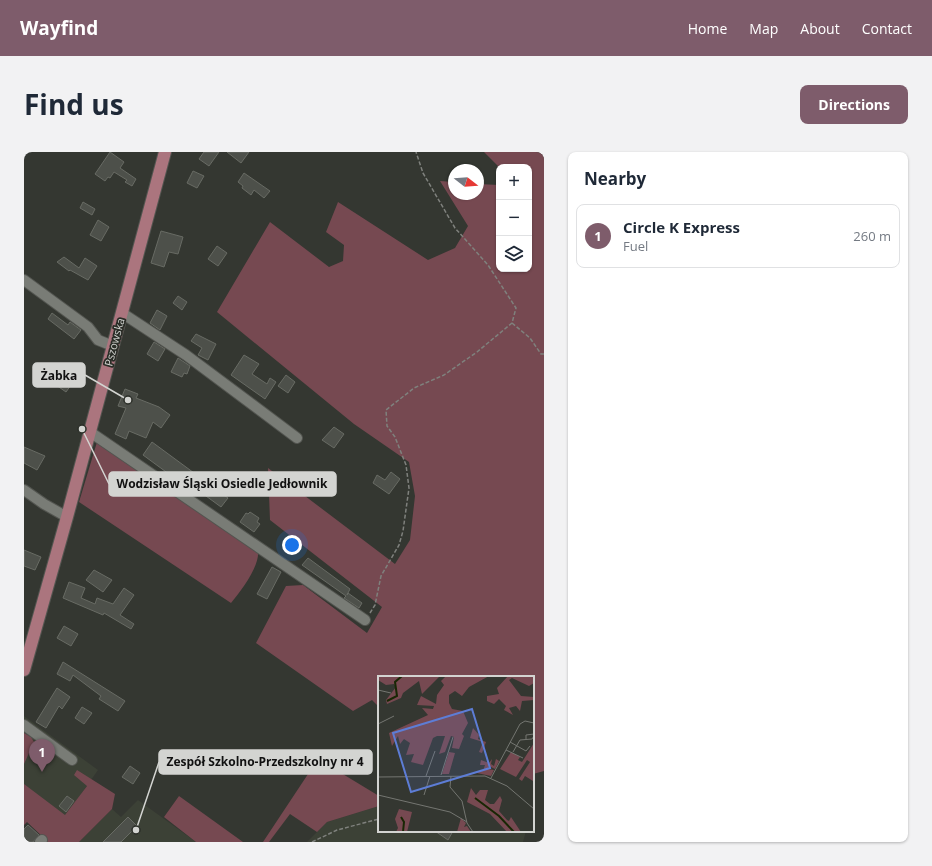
<!DOCTYPE html>
<meta charset="utf-8">
<style>
:root{--surface:#fff;--page:#f2f2f3;--text:#1f2937;--muted:#747a83;--line:#e0e1e3;--accent:#7e5c6b}
body{margin:0;font-family:"Open Sans",sans-serif;background:var(--page);color:var(--text)}
.controls{position:absolute;right:12px;top:12px;display:grid;overflow:hidden;border-radius:8px;box-shadow:0 1px 3px #0004}
.controls button{width:36px;height:36px;display:grid;place-items:center;padding:0;border:0;border-bottom:1px solid var(--line);background:var(--surface);color:var(--text);font:20px sans-serif}
.compass{position:absolute;left:424px;top:12px;width:36px;height:36px;border-radius:50%;background:var(--surface);box-shadow:0 1px 3px #0004;rotate:107deg}
.you{position:absolute;left:268px;top:393px;width:14px;height:14px;margin:-10px;border:3px solid #fff;border-radius:50%;background:#1a73e8;box-shadow:0 0 0 6px #1a73e833}
.badge{display:grid;place-items:center;width:26px;height:26px;border-radius:50%;background:var(--accent);color:#fff;font-size:13px;font-weight:700}
.pin{position:absolute;translate:-50% -33px;filter:drop-shadow(0 1px 2px #0008)}
.pin::after{content:'';position:absolute;top:21px;width:14px;height:12px;background:inherit;clip-path:polygon(0 0,100% 0,50% 100%)}
.list{margin:0;padding:0;list-style:none}
h2{display:flex;justify-content:space-between;align-items:center;height:52px;margin:0;padding:0 16px;font-size:17px}
h2 small{font-size:13px;font-weight:400;color:var(--muted)}
.list li{display:grid;grid-template-columns:26px 1fr auto;gap:12px;align-items:center;box-sizing:border-box;height:64px;margin:0 8px 8px;padding:0 8px;border:1px solid var(--line);border-radius:8px}
.list b{display:block;font-size:15px;white-space:nowrap}
.list p{margin:0;font-size:13px;white-space:nowrap;color:var(--muted)}
.list em{font-size:13px;font-style:normal;color:var(--muted)}
.icon{flex:none;width:22px;height:22px;fill:none;stroke:currentColor;stroke-width:2;stroke-linecap:round;stroke-linejoin:round}
.map{position:relative;flex:none;width:520px;height:690px;overflow:hidden;border-radius:8px}
header{display:flex;align-items:center;gap:24px;box-sizing:border-box;height:56px;padding:0 20px;background:var(--accent);color:#fff}
header strong{font-size:19px}
nav{display:flex;gap:22px;margin-inline-start:auto;font-size:14px}
.intro{display:flex;align-items:center;justify-content:space-between;box-sizing:border-box;height:96px;padding:0 24px}
h1{margin:0;font-size:28px}
.button{padding:10px 18px;border-radius:8px;background:var(--accent);color:#fff;font-size:14px;font-weight:700}
main{display:flex;gap:24px;padding:0 24px}
aside{flex:1;background:var(--surface);border-radius:8px;box-shadow:0 1px 3px #0004}
.map>svg:first-child{display:block}
.built{fill:#3c4136}
.green{fill:#764951}
.building{fill:#4d504a;stroke:#686b64}
.lines{fill:none;stroke-linecap:round;stroke-linejoin:round}
.minor-casing{stroke:#535550;stroke-width:12}
.major-casing{stroke:#535550;stroke-width:14}
.path{stroke:#7f817d;stroke-width:1.5;stroke-dasharray:4 2;stroke-linecap:butt}
.minor{stroke:#797c76;stroke-width:10}
.major{stroke:#ab757e;stroke-width:12}
.labels{text-anchor:middle;dominant-baseline:central;stroke-width:3.5;stroke-linejoin:round;paint-order:stroke}
.street-label{font-size:11px;fill:#d3d4d1;stroke:#2a2d27}
.inset-river{fill:none;stroke:#182704;stroke-width:2}
.inset-road{fill:none;stroke:#747671;stroke-width:1}
.view{fill:#5d7dd6;fill-opacity:0.15;stroke:#5d7dd6;stroke-width:2}
.inset-edge{fill:none;stroke:#d3d4d1;stroke-width:2}
.leader{fill:none;stroke:#d3d4d1;stroke-width:1.5}
.callout-dot{fill:#d3d4d1;stroke:#2a2d27;stroke-width:1.5}
.callout{fill:#d3d4d1;stroke:#d3d4d1;stroke-width:1.5}
.callout-label{font-size:12px;text-anchor:middle;font-weight:bold;fill:#111}
</style>
<header>
<strong>Wayfind</strong>
<nav><a>Home</a><a>Map</a><a>About</a><a>Contact</a></nav>
</header>
<div class="intro"><h1>Find us</h1><a class="button">Directions</a></div>
<main>
<div class="map">
<svg width="520" height="690" viewBox="0 0 520 690">
<rect width="100%" height="100%" fill="#343731"/>
<path class="built" d="M0,564l74,54 -33,47 -41,-26z
M114,648l58,42h-117l33,-33 9,8z
M355,654v25h147l-3,11h-216l20,-20z"/>
<path class="green" d="M460,0h60v619l-11,3v-97h-154v30l-7,-7 -19,11 -97,-68 30,-57 17,-1 64,48 15,-26 -112,-87 -2,-52 127,96 15,-24 5,-44 -6,-34 -55,-38 -137,-112 53,-90 59,45 14,-6 1,-16 -18,-13 12,-30 90,58 27,-12 13,-22 -28,-45 14,1v12h24v-10l21,1v84h30v-102h-30z
M73,290l161,109c2,15 -17,40 -27,52l-152,-101z
M0,581l7,4 3,5 -10,22z
M294,607l61,37v10l-52,16 -10,10 -27,-18 -21,28h-6z
M53,618l38,24 -3,15 -33,33h-35l2,-2 -19,-18 -3,3v-41l41,31 22,-29 -13,-11z
M155,644l64,46h-47l-32,-25z"/>
<path class="building" d="M86,0l14,10 -4,6 16,11 -4,7 -7,-4 2,-2 -13,-8 -4,6 -2,-1 -3,4 -10,-7z
M180,0h15l-10,14 -10,-7z
M203,0h22l-8,11z
M169,19l11,5 -7,12 -10,-5z
M220,21l26,18 -6,7 -10,-8 -3,5 -9,-7 1,-2 -5,-4z
M59,50l12,7 -3,6 -12,-7z
M74,68l11,7 -8,14 -11,-6z
M137,79l22,6 -5,17 -9,-2 -5,15 -13,-4z
M193,94l10,7 -9,13 -10,-7z
M40,105l15,11 6,-10 12,8 -9,14 -18,-10 -1,1 -12,-9z
M154,144l9,6 -5,8 -9,-7z
M133,158l10,6 -7,14 -10,-7z
M28,161l16,12 2,-3 11,8 -7,9 -26,-20z
M172,182l20,10 -8,16 -10,-5 4,-7 -11,-7z
M130,190l11,7 -7,12 -11,-7z
M220,203l15,9 -7,10 15,10 3,-6 6,4 -11,17 -34,-24z
M154,206l12,8 -3,8 -3,-1 -2,4 -11,-5z
M42,219l10,7 -10,14 -10,-7z
M262,223l9,7 -7,11 -10,-7z
M101,237l13,5 -2,4 23,9 11,8 -9,13 -8,-6 -7,16 -17,-7 -3,8 -11,-5 11,-26 -8,-2z
M310,275l10,7 -10,14 -12,-8z
M128,290l76,56 -7,9 -30,-22 -3,3 -45,-33z
M0,295l21,9 -8,14 -13,-7z
M367,320l9,7 -11,15 -16,-11 4,-8 8,5z
M226,360l9,6 -2,4 3,2 -6,8 -14,-10 6,-9 2,1z
M0,398l17,7 -6,13 -11,-4z
M284,406l42,31 -3,6 1,-2 14,10 -3,5 -15,-10 2,-2 -44,-31z
M248,415l9,5 -14,27 -10,-5z
M70,418l18,10 -9,12 -17,-12z
M45,430l16,6 -4,10 14,6 2,-6 16,6 11,-16 10,7 -14,20 14,9 -3,5 -27,-16 -1,2 -40,-17z
M40,474l14,8 -7,12 -14,-8z
M39,510l62,39 -7,10 -19,-12 2,-3 -28,-21 -3,6 -13,-7z
M33,536l13,9 -8,12 -3,-3 -13,22 -10,-6z
M58,555l10,6 -8,11 -9,-6z
M106,614l10,7 -7,11 -11,-7z
M43,644l7,5 -8,11 -7,-6z
M104,665l9,9 -16,16h-18z
M4,673l11,10 -6,7h-9v-13z
M411,679h18l-5,9z"/>
<g class="lines">
<g class="minor-casing">
<path id="minor" d="M0,128l64,47 10,13 15,6
M98,161l64,42 111,83
M66,280l275,188
M0,338l20,14 23,13
M0,573l48,35
M16,690l2,-2"/>
</g>
<g class="major-casing">
<path id="major" d="M0,518l43,-153 98,-365"/>
</g>
<path class="path" d="M488,171l18,15 11,16h3
M346,461l5,-8 6,-29 18,-31 4,-14 6,-43 -3,-23 -11,-28 -8,-11 -1,-16 28,-22 30,-13 33,-23 35,-29 4,-15 -28,-43 -33,-37 -32,-55 -7,-21
M288,690l25,-12 42,-11"/>
<use href="#minor" class="minor"/>
<use href="#major" class="major"/>
</g>
<g class="labels">
<g class="street-label">
<text transform="translate(90 190) rotate(-75)">Pszowska</text>
</g>
</g>
<g transform="translate(354 524)">
<rect width="156" height="156" fill="#343731"/>
<path d="M0,0h62l-18,18 -3,-13 -16,12 -2,5 -14,6 -1,-4 10,-13 -2,-3 -8,1 -8,-5zM68,0h43l-20,11 -7,9 -7,-5 -6,4v8l3,6 11,2 5,12 -6,11 2,2 -5,13 -7,-1 2,-11 -3,-1 -6,16 -6,2 6,-18h-8l-4,2 -10,27 -12,-3 3,-8 -8,1 4,-12 -6,-4 -4,5 -2,-8 -6,10 -3,-13 39,-18 -6,-7 11,1 1,-3 -17,-1 4,-9 15,8 1,-9 7,-10 -3,-4zM130,0h26v7l-5,3 -17,-8 -3,2 12,16 13,1v3l-12,1 -2,10 -4,-5 -7,2 4,7 -9,-5 2,-4 -7,-7 -5,5 -7,-3v-5l12,-2 -2,-6zM95,52l6,7 -1,4 8,3 -4,11 -3,-1 4,-10 -13,-4zM156,67l-1,38 -8,-5 -3,5 -3,-2 11,-17 -3,-2 -11,17 -16,-8 11,-17 9,5 -2,3 4,2zM71,76l6,1 -6,21h-7zM114,83l-1,5 3,2 2,-7 3,2 -4,8 -6,-3 -1,3 6,1 -3,6 -14,-3 1,-2h5l2,-6h-5l1,-5 8,3zM93,112l5,7 4,-5h8l-3,10 5,4h4l6,-8 2,4 -3,11 8,9 2,1 2,-4 10,15h-14l-17,-18 -23,-12zM21,133l13,3 -5,20h-11l2,-4 -3,-9zM83,142l5,5 -2,4 3,-1 4,6h-14z" fill="#764951"/>
<path class="inset-river" d="M9,25l10,-5 -2,-14 7,-6M97,122l24,18 15,16M23,141l3,5 -1,10"/>
<path class="inset-road" d="M0,14l13,3M0,48l16,-8M148,63v-4l8,-1M132,66l16,9 4,-5M128,74l17,8M135,76l7,-12 12,-1 2,-3M63,99l12,-38M48,100l9,-25M73,100l-1,11 12,14 5,22 6,9M0,101l107,-1 22,10 27,23M113,102l29,-54 5,-3 9,2M0,119l72,17 17,10M46,119l6,-19"/>
<path class="view" d="M94,33l18,59 -79,24 -18,-59z"/>
<rect width="156" height="156" class="inset-edge"/>
</g>
<path class="leader" d="M104 248L61 223M58 277L85 332M112 678L135 610"/>
<g class="callout-dot">
<circle cx="104" cy="248" r="4"/>
<circle cx="58" cy="277" r="4"/>
<circle cx="112" cy="678" r="4"/>
</g>
<g class="callout">
<rect x="9" y="211" width="52" height="24" rx="4"/>
<rect x="85" y="320" width="227" height="24" rx="4"/>
<rect x="135" y="598" width="213" height="24" rx="4"/>
</g>
<g class="callout-label">
<text x="35" y="228">Żabka</text>
<text x="198" y="336">Wodzisław Śląski Osiedle Jedłownik</text>
<text x="241" y="614">Zespół Szkolno-Przedszkolny nr 4</text>
</g>
</svg>
<div class="controls">
<button>+</button>
<button>−</button>
<button><svg class="icon" aria-label="layers" viewBox="0 0 24 24"><path d="M12 4l9 5-9 5-9-5zM3 14l9 5 9-5"/></svg></button>
</div>
<svg class="compass" viewBox="-18 -18 36 36"><path d="M0-13l5 13h-10z" fill="#e53935"/><path d="M0 13l5-13h-10z" fill="#747a83"/></svg>
<div class="you"></div>
<div class="pin badge" style="left:18px;top:620px">1</div>
</div>
<aside>
<h2>Nearby<small></small></h2>
<ul class="list">
<li><span class="badge">1</span><div><b>Circle K Express</b><p>Fuel</p></div><em>260 m</em></li>
</ul>
</aside>
</main>
